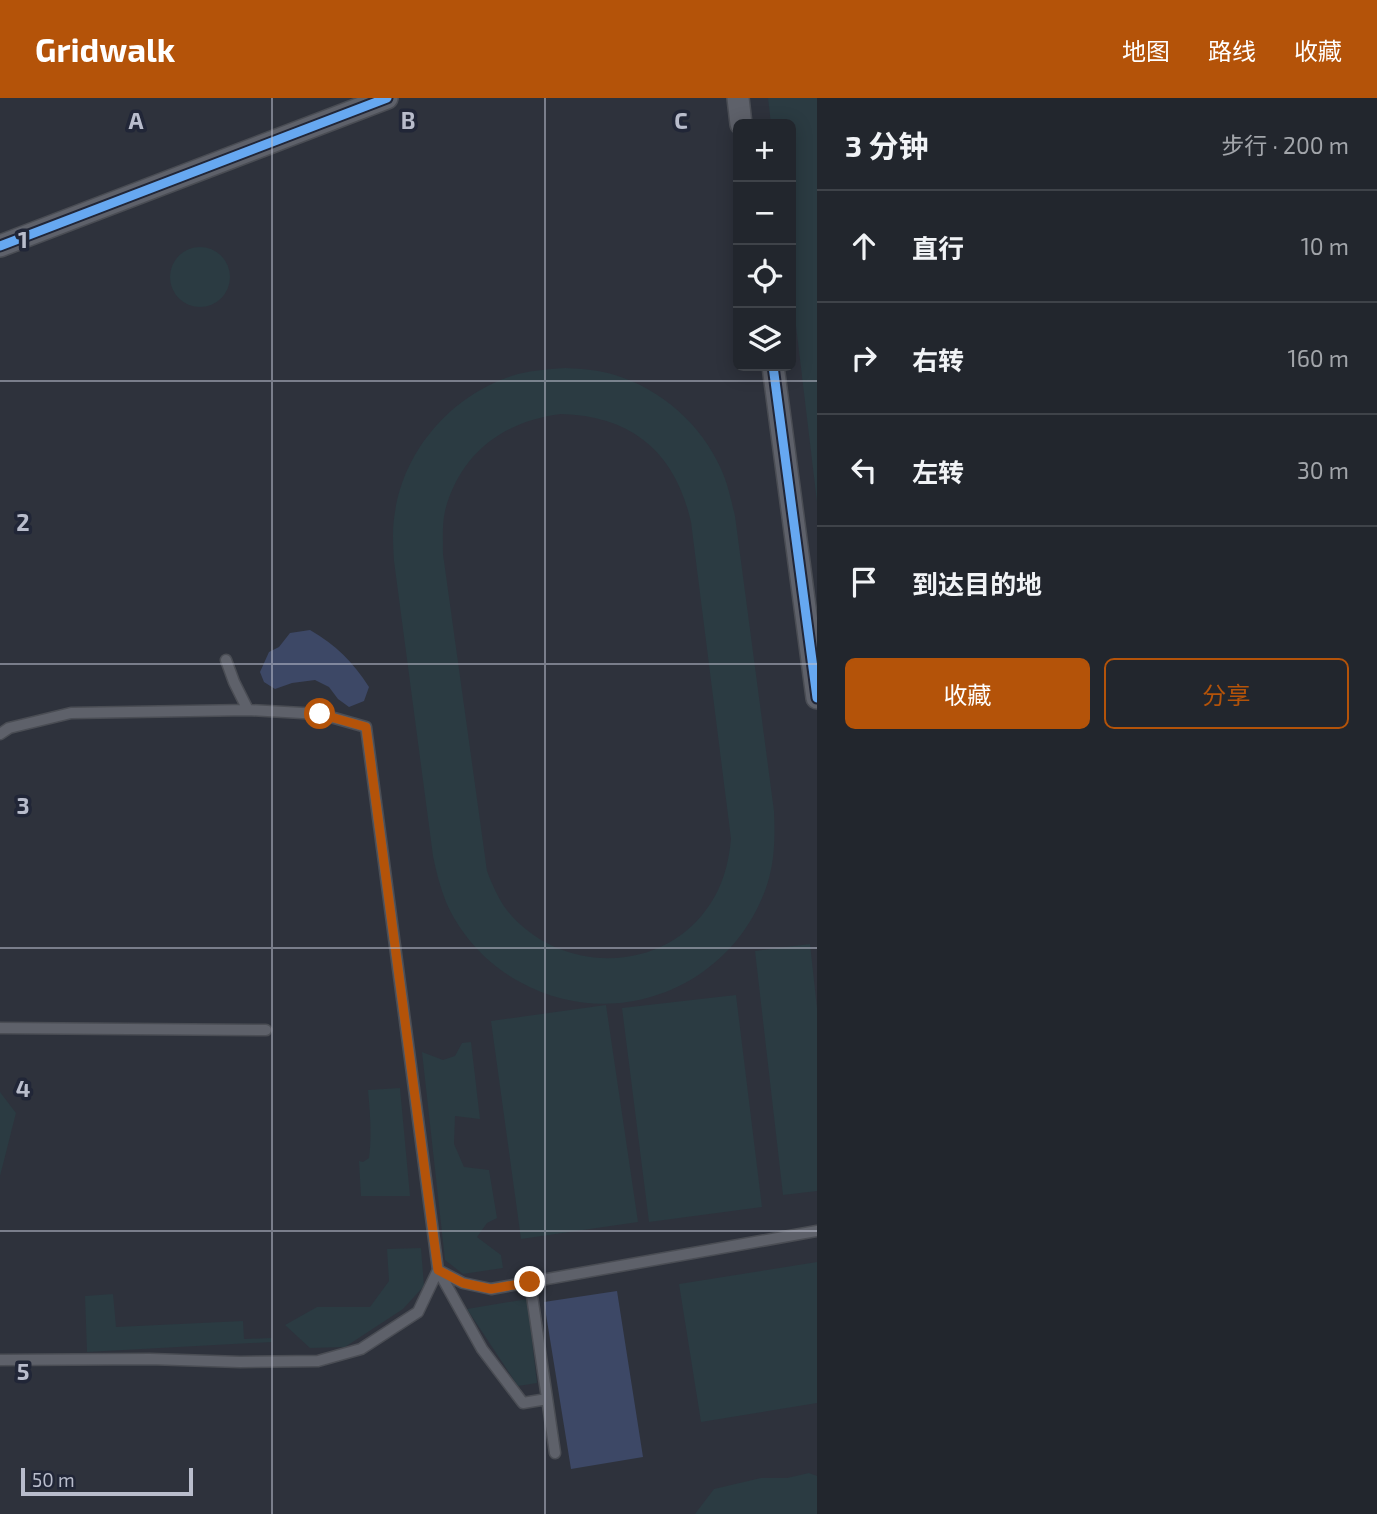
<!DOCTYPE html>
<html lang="zh">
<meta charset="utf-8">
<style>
:root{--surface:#22262d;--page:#2e3239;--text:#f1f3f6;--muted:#a2a5aa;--line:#3f4349;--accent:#b45309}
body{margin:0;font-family:"Exo 2","Noto Sans SC",sans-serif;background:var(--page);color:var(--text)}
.controls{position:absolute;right:21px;top:21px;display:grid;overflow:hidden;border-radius:10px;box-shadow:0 4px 18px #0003}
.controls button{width:63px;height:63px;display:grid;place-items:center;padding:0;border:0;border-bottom:2px solid var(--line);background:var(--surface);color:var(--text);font:35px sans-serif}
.scale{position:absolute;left:21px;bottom:18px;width:172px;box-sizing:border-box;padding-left:7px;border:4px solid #b9bdcc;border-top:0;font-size:19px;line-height:24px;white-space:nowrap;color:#b9bdcc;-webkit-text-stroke:5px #212637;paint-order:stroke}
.stop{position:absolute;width:21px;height:21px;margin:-16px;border:5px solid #b45309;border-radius:50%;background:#fff}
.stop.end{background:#b45309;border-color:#fff;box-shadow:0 2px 7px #0008}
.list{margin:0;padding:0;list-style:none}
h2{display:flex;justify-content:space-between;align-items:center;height:91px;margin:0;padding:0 28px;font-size:30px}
h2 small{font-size:23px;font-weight:400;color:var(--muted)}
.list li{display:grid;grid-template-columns:46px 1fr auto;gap:21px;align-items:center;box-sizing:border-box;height:112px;padding:0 28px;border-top:2px solid var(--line)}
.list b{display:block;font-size:26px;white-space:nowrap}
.list em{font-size:23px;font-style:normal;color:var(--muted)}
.actions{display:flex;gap:14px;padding:21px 28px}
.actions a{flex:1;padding:16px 0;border:2px solid var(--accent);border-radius:10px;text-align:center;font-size:24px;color:var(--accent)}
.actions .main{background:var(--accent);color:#fff}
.icon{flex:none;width:38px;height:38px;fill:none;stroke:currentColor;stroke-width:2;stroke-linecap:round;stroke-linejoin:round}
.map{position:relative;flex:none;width:817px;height:1416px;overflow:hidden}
header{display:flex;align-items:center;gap:42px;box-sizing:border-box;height:98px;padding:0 35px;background:var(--accent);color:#fff}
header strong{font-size:33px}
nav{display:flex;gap:38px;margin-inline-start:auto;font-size:24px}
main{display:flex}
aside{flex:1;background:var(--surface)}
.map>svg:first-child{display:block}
.green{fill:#2b3b42;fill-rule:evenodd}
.water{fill:#3d4866}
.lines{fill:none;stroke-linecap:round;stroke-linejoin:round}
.lane-casing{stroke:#4a4d54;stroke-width:13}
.street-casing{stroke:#4a4d54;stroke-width:24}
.lane{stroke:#5e616a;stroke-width:10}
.street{stroke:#5e616a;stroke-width:21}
.cycleway-casing{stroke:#212637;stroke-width:13}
.cycleway{stroke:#66a8f1;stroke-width:9}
.route{stroke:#b45309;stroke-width:9}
.grid{fill:none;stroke:#b9bdcc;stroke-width:2;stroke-opacity:0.55}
.grid-label{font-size:23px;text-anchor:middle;font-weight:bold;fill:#b9bdcc;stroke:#212637;stroke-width:7;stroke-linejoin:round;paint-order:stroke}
</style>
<header>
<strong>Gridwalk</strong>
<nav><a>地图</a><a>路线</a><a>收藏</a></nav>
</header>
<main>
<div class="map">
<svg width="817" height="1416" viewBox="0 0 817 1416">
<rect width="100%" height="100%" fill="#2e323c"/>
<path class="green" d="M768,0h49v404l-26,-218v-160h-20z
M170 179a30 30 0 1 1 60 0a30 30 0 1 1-60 0Z
M566,270c17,1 33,2 49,7 46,14 87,50 106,94 7,15 10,31 14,47l39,295c1,25 1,50 -7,74 -34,102 -151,150 -247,97 -32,-17 -59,-46 -74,-80 -6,-15 -10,-31 -13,-46l-39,-295c-1,-17 -2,-33 1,-49 10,-65 60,-120 123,-138 16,-4 32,-5 48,-6zM561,316c71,2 114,38 130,108l40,317c-2,20 -6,39 -16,57 -43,79 -155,82 -209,13 -8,-11 -14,-25 -19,-38l-44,-317c0,-14 -1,-29 2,-43 15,-58 59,-90 116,-97z
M810,846l7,64v183l-34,4 -28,-244z
M736,897l26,212 -113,15 -27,-214z
M606,907l32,217 -117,17 -30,-218z
M471,944l9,77 -25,-3 -1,28 10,23 25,3 8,48 -10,5 -10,14 24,18 2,13 -40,6 -18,-14 -23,-208 21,8 12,-4 7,-13z
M400,990l10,108h-49l-2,-35 4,1 6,-4c3,-23 1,-45 -1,-68z
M0,994l16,21 -16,63z
M421,1150l3,38 -21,23 -58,38 -35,1 -25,-23 32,-18h53l19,-26 -2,-32z
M817,1164v141l-116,19 -22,-138z
M113,1196l3,33 127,-6 1,18 28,-1v4l-185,10 -2,-56z
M527,1201l10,84 -19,3 -51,-77z
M809,1375l8,3v38h-122l19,-25 47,-11h26z"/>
<path class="water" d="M310,532c26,15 43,32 59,57l-5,14 -15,6 -11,-8 -9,-12 -14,-7 -23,3 -17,6 -11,-7 -4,-10 9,-20 10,-5 11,-14z
M617,1193l26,166 -72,12 -27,-167z"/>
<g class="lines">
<g class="lane-casing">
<path id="lane" d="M226,562l8,22 14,28 72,4 46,13 72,543 25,13 28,6 326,-58
M0,636l9,-6 62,-15 177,-3
M0,930l266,2
M530,1184l25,171
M0,1262l150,-1 90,3 78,-1 43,-12 57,-37 20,-42 44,79 41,54 24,-4"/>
</g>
<g class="street-casing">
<path id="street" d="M738,0l3,26
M0,148l387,-148
M773,268l44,332"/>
</g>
<use href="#lane" class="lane"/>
<use href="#street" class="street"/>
<g class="cycleway-casing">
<path id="cycleway" d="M0,148l387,-148
M773,268l44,332"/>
</g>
<use href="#cycleway" class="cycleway"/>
</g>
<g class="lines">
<path class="route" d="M320,616l46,13 72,543 25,13 28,6 39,-7"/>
</g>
<path class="grid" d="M272,0v1416M545,0v1416M0,283h817M0,566h817M0,850h817M0,1133h817"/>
<g class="grid-label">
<text x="136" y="31">A</text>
<text x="408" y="31">B</text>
<text x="681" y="31">C</text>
<text x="23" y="150">1</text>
<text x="23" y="433">2</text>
<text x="23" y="716">3</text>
<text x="23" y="999">4</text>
<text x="23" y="1282">5</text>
</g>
</svg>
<div class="controls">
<button>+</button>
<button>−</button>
<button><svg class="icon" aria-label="locate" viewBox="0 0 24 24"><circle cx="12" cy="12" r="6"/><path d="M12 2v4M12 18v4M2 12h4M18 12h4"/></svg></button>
<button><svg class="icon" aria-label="layers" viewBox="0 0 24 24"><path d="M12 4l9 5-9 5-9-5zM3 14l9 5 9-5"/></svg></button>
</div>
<div class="scale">50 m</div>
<div class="stop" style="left:320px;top:616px"></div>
<div class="stop end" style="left:530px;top:1184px"></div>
</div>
<aside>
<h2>3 分钟<small>步行 · 200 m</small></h2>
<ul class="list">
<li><svg class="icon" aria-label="ahead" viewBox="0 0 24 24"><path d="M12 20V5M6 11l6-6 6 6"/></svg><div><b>直行</b></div><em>10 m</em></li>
<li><svg class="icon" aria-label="right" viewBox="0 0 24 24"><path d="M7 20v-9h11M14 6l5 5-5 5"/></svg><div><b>右转</b></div><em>160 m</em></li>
<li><svg class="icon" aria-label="left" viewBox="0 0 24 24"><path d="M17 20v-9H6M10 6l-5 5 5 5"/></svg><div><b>左转</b></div><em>30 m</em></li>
<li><svg class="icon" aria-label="arrive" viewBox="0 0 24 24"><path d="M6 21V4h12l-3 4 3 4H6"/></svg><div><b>到达目的地</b></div></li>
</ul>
<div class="actions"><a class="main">收藏</a><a>分享</a></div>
</aside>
</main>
